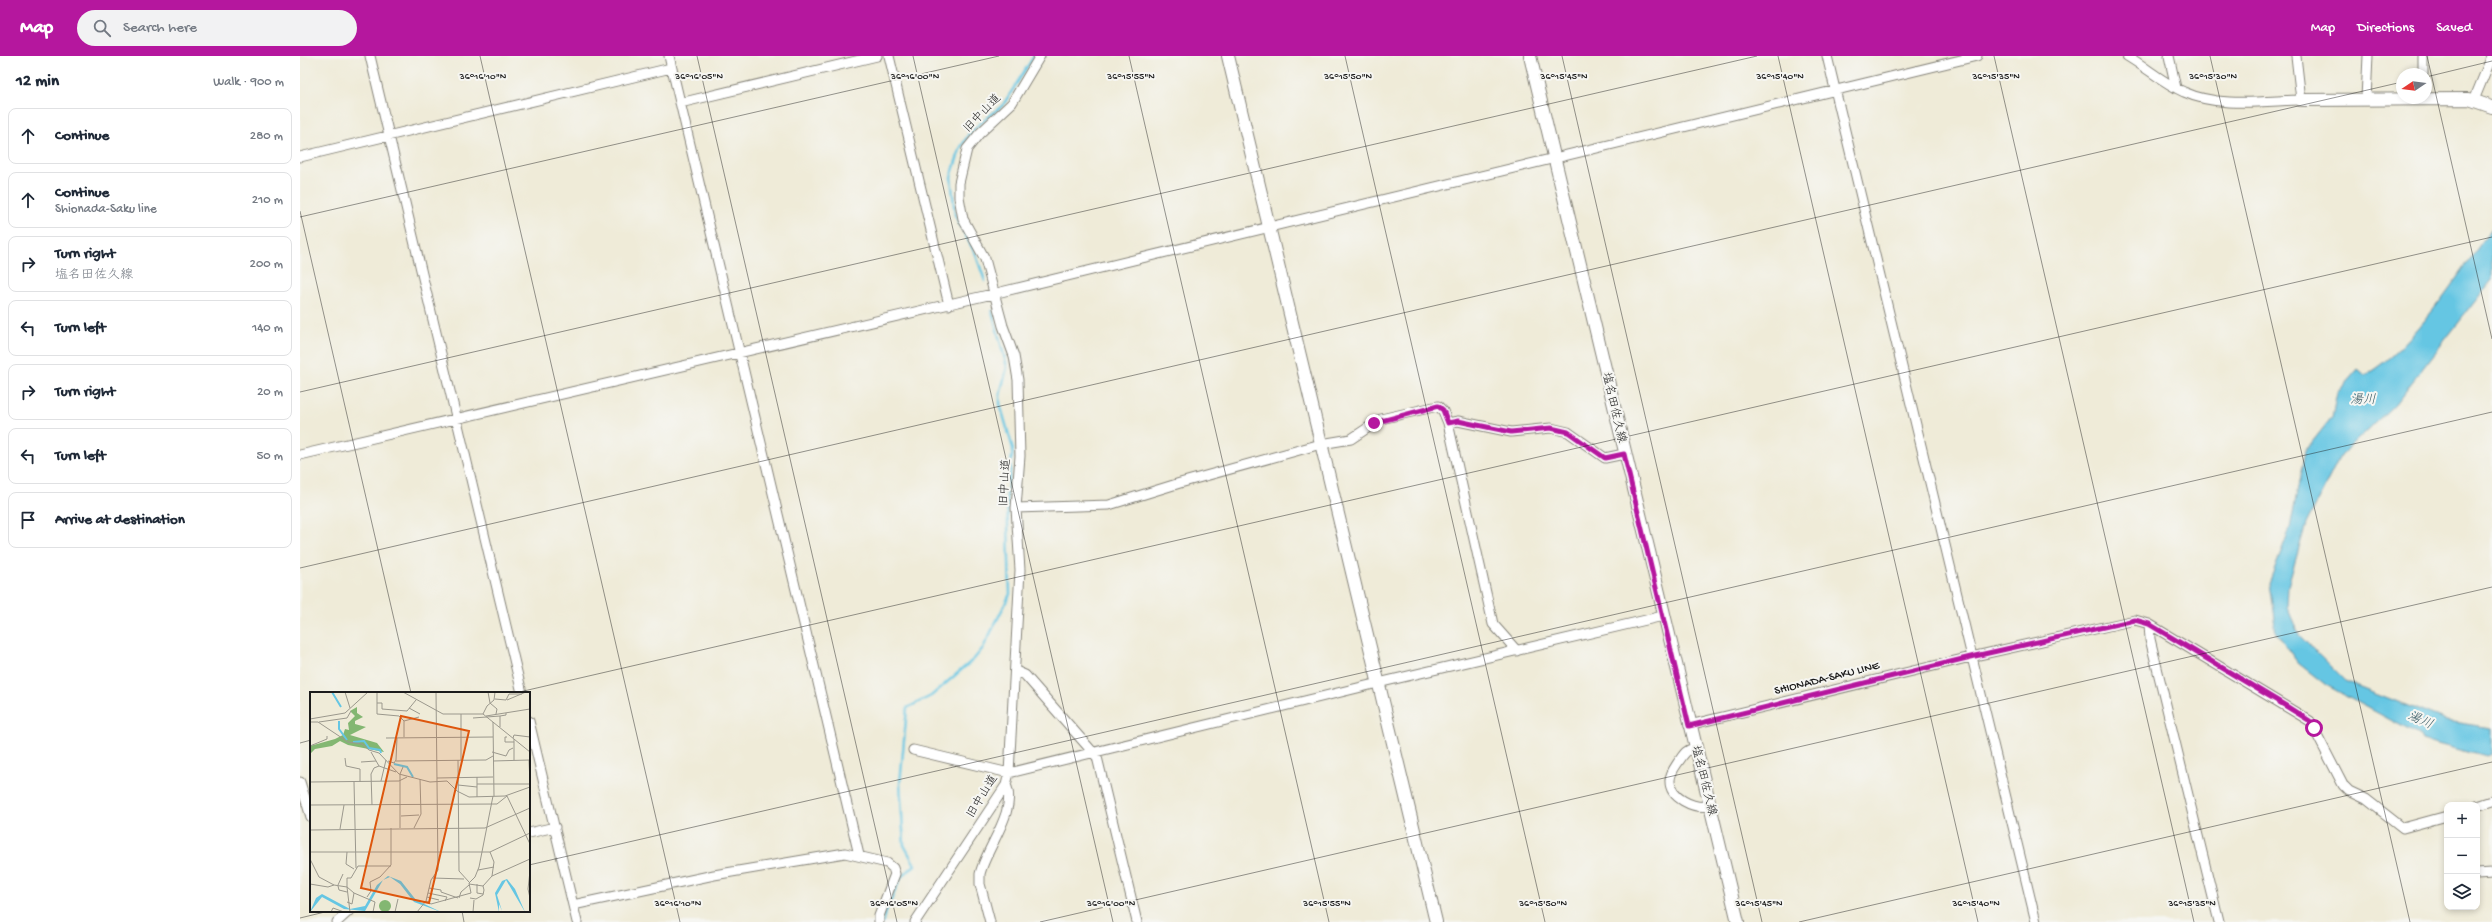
<!DOCTYPE html>
<meta charset="utf-8">
<style>
:root{--surface:#fff;--page:#f2f2f3;--text:#1f2937;--muted:#747a83;--line:#e0e1e3;--accent:#b5179e}
body{margin:0;font-family:"Gochi Hand","Klee One",sans-serif;background:var(--page);color:var(--text)}
.controls{position:absolute;right:12px;bottom:12px;display:grid;overflow:hidden;border-radius:8px;box-shadow:0 2px 6px #0003}
.controls button{width:36px;height:36px;display:grid;place-items:center;padding:0;border:0;border-bottom:1px solid var(--line);background:var(--surface);color:var(--text);font:20px sans-serif}
.compass{position:absolute;left:2096px;top:12px;width:36px;height:36px;border-radius:50%;background:var(--surface);box-shadow:0 2px 6px #0003;rotate:257deg}
.stop{position:absolute;width:12px;height:12px;margin:-9px;border:3px solid #b5179e;border-radius:50%;background:#fff}
.stop.end{background:#b5179e;border-color:#fff;box-shadow:0 1px 4px #0008}
.list{margin:0;padding:0;list-style:none}
h2{display:flex;justify-content:space-between;align-items:center;height:52px;margin:0;padding:0 16px;font-size:17px}
h2 small{font-size:13px;font-weight:400;color:var(--muted)}
.list li{display:grid;grid-template-columns:26px 1fr auto;gap:12px;align-items:center;box-sizing:border-box;height:56px;margin:0 8px 8px;padding:0 8px;border:1px solid var(--line);border-radius:8px}
.list b{display:block;font-size:15px;white-space:nowrap}
.list p{margin:0;font-size:13px;white-space:nowrap;color:var(--muted)}
.list em{font-size:13px;font-style:normal;color:var(--muted)}
.icon{flex:none;width:22px;height:22px;fill:none;stroke:currentColor;stroke-width:2;stroke-linecap:round;stroke-linejoin:round}
.map{position:relative;flex:none;width:2192px;height:866px;overflow:hidden}
header{display:flex;align-items:center;gap:24px;box-sizing:border-box;height:56px;padding:0 20px;background:var(--accent);color:#fff}
header strong{font-size:19px}
nav{display:flex;gap:22px;margin-inline-start:auto;font-size:14px}
.search{width:280px;height:36px;background:var(--page);display:flex;align-items:center;gap:10px;box-sizing:border-box;padding:0 14px;border-radius:22px;color:var(--muted);font-size:15px}
main{display:flex}
aside{flex:1;background:var(--surface)}
.map>svg:first-child{display:block}
.water{fill:#65c6e3;stroke:#407180}
.lines{fill:none;stroke-linecap:round;stroke-linejoin:round}
.stream{stroke:#65c6e3;stroke-width:2.5}
.street-casing{stroke:#86847a;stroke-width:11}
.secondary-casing{stroke:#86847a;stroke-width:14}
.street{stroke:#fff;stroke-width:9}
.secondary{stroke:#fff;stroke-width:12}
.route{stroke:#b5179e;stroke-width:5}
.ticks{fill:none;stroke:#1c1c1c;stroke-width:1;stroke-opacity:0.45}
.labels{text-anchor:middle;dominant-baseline:central;stroke-width:4;stroke-linejoin:round;paint-order:stroke}
.street-label{font-size:12px;fill:#1c1c1c;stroke:#f6f6f2}
.water-label{font-size:13px;font-style:italic;fill:#365862;stroke:#f6f6f2}
.inset-river{fill:none;stroke:#65c6e3;stroke-width:2}
.inset-road{fill:none;stroke:#9b988d;stroke-width:1}
.view{fill:#de560d;fill-opacity:0.15;stroke:#de560d;stroke-width:2}
.inset-edge{fill:none;stroke:#1c1c1c;stroke-width:2}
.ticks-label{font-size:10px;text-anchor:middle;fill:#1c1c1c;stroke:#f6f6f2;stroke-width:4;stroke-linejoin:round;paint-order:stroke}
</style>
<header>
<strong>Map</strong>
<div class="search"><svg class="icon" aria-label="search" viewBox="0 0 24 24"><circle cx="10" cy="10" r="6"/><path d="M15 15l6 6"/></svg>Search here</div>
<nav><a>Map</a><a>Directions</a><a>Saved</a></nav>
</header>
<main>
<aside>
<h2>12 min<small>Walk · 900 m</small></h2>
<ul class="list">
<li><svg class="icon" aria-label="ahead" viewBox="0 0 24 24"><path d="M12 20V5M6 11l6-6 6 6"/></svg><div><b>Continue</b></div><em>280 m</em></li>
<li><svg class="icon" aria-label="ahead" viewBox="0 0 24 24"><path d="M12 20V5M6 11l6-6 6 6"/></svg><div><b>Continue</b><p>Shionada-Saku line</p></div><em>210 m</em></li>
<li><svg class="icon" aria-label="right" viewBox="0 0 24 24"><path d="M7 20v-9h11M14 6l5 5-5 5"/></svg><div><b>Turn right</b><p>塩名田佐久線</p></div><em>200 m</em></li>
<li><svg class="icon" aria-label="left" viewBox="0 0 24 24"><path d="M17 20v-9H6M10 6l-5 5 5 5"/></svg><div><b>Turn left</b></div><em>140 m</em></li>
<li><svg class="icon" aria-label="right" viewBox="0 0 24 24"><path d="M7 20v-9h11M14 6l5 5-5 5"/></svg><div><b>Turn right</b></div><em>20 m</em></li>
<li><svg class="icon" aria-label="left" viewBox="0 0 24 24"><path d="M17 20v-9H6M10 6l-5 5 5 5"/></svg><div><b>Turn left</b></div><em>50 m</em></li>
<li><svg class="icon" aria-label="arrive" viewBox="0 0 24 24"><path d="M6 21V4h12l-3 4 3 4H6"/></svg><div><b>Arrive at destination</b></div></li>
</ul>
</aside>
<div class="map">
<svg width="2192" height="866" viewBox="0 0 2192 866">
<rect width="100%" height="100%" fill="#f6f6f2"/>
<filter id="ink" filterUnits="userSpaceOnUse"><feTurbulence type="fractalNoise" baseFrequency=".025" numOctaves="2"/><feDisplacementMap in="SourceGraphic" scale="8" xChannelSelector="R" yChannelSelector="G"/><feConvolveMatrix kernelMatrix="1 2 1 2 8 2 1 2 1" color-interpolation-filters="sRGB"/></filter>
<filter id="wash" filterUnits="userSpaceOnUse"><feTurbulence type="fractalNoise" baseFrequency=".012" numOctaves="4" result="noise"/><feDisplacementMap in="SourceGraphic" scale="16" xChannelSelector="R" yChannelSelector="G"/><feGaussianBlur stdDeviation="0.9" result="paint"/><feColorMatrix in="noise" values="0 0 0 0 0 0 0 0 0 0 0 0 0 0 0 0 0 1.4 0 .05"/><feComposite in="paint" operator="in"/></filter>
<g filter="url(#wash)">
<rect width="100%" height="100%" fill="#efebd8"/>
<path class="water" d="M2192,172v52l-98,125 -54,51 -34,68 -18,62 -1,21 12,28 46,46 101,40 46,7v27l-5,2 -65,-17 -2,-4 -94,-51 -28,-22 -22,-30 -7,-50 21,-55 15,-77 27,-34 5,-24 21,-24 7,6c49,-27 93,-101 127,-147z"/>
<g class="lines">
<path class="stream" d="M685,225l-9,-26 -21,-40 -4,-38 9,-28 10,-17 33,-27 31,-49
M584,866v-6l17,-39 14,-12 -11,-20 -4,-61 7,-76 24,-12 43,-37 9,-11 27,-54 -3,-100 6,-45 -13,-45v-9l7,-28 -15,-56"/>
</g>
</g>
<g filter="url(#ink)">
<g class="lines">
<g class="street-casing">
<path id="street" d="M70,0l152,637
M369,0l190,799
M589,0l60,249
M1527,0l209,866
M1827,0c19,11 36,27 57,36 35,16 79,9 117,8l-5,-44
M1869,0l7,32
M2123,18v-18
M2066,43l2,-43
M2174,44l18,-44
M380,47l197,-47
M0,101l371,-89
M1148,367l45,201 24,27
M0,399l701,-163 976,-236
M716,452l93,-3 71,-22 141,-39 30,-5 30,-20 57,-13 5,5 5,12 10,-2 53,11 40,-4 17,4 37,26 19,-4
M1849,568l1,15 69,283
M716,615l9,4 72,82 40,165
M229,665l48,201
M1389,669l286,-69 160,-36 14,4 161,97 33,64 6,6 17,8 37,29 44,-12
M1394,692c-8,2 -10,6 -15,13 -4,6 -9,12 -9,19 -1,18 24,29 39,26
M613,694l96,23 369,-90 285,-67
M0,726l11,35
M2177,750l15,-5
M229,777l26,-6
M2177,818l15,-1
M273,849l141,-30 131,-22 42,10 6,5 2,6 -16,42v6
M37,866l12,-11
M615,866l91,-137 3,-12 11,-203 -4,-62 4,-52 -2,-76 -4,-24 -11,-30 -18,-67 -22,-40 -4,-22v-14l8,-34 12,-15 33,-31 28,-47
M690,866l-10,-38v-10c6,-26 38,-64 26,-89"/>
</g>
<g class="secondary-casing">
<path id="secondary" d="M928,0l208,866
M1230,0l208,866
M2001,44l168,-1 23,8"/>
</g>
<use href="#street" class="street"/>
<use href="#secondary" class="secondary"/>
</g>
</g>
<g class="lines" filter="url(#ink)">
<path class="route" d="M1074,367l64,-17 5,4 5,13 10,-2 53,11 40,-4 17,4 37,26 19,-4 65,272 286,-70 160,-36 14,4 137,82 24,15 4,7"/>
</g>
<path class="ticks" d="M180,0l200,866M397,0l200,866M613,0l200,866M829,0l200,866M1045,0l200,866M1262,0l200,866M1478,0l200,866M1694,0l200,866M1910,0l200,866M2127,0l65,283M2126,21l66,-16M0,155l111,482M0,161l699,-161M0,336l1457,-336M0,512l2102,-486M215,637l1977,-456M0,687l11,-3M229,809l1963,-453M162,855l2,11M0,862l29,-7M740,866l1452,-335M1499,866l693,-160"/>
<g class="labels">
<g class="street-label">
<text transform="translate(683 58) rotate(-46)">旧中山道</text>
<text transform="translate(1313 352) rotate(77)">塩名田佐久線</text>
<text transform="translate(706 427) rotate(-87)">旧中山道</text>
<text transform="translate(1527 623) rotate(-14)">SHIONADA-SAKU LINE</text>
<text transform="translate(1403 725) rotate(76)">塩名田佐久線</text>
<text transform="translate(683 741) rotate(-59)">旧中山道</text>
</g>
<g class="water-label">
<text x="2063" y="344">湯川</text>
<text transform="translate(2120 665) rotate(24)">湯川</text>
</g>
</g>
<g transform="translate(10 636)">
<rect width="220" height="220" fill="#efebd8"/>
<path d="M47,15v6l6,4 -8,4v3l11,3 -16,8 27,8 7,9 -36,-7 -8,-4 -8,5 -17,3 -5,5v-8l25,-7 8,-4 2,-6 4,1 -1,-7 7,-7 -5,-5zM69 214a6 6 0 1 1 12 0a6 6 0 1 1-12 0Z" fill="#83b772"/>
<path d="M78,184l13,5 15,19 25,12 -27,-10 -14,-18 -10,-7 -7,3 -18,31 -21,-2 -22,-12 -12,15 6,-14 6,-4 28,15 15,-3 12,-21zM197,187l8,10 10,23 -19,-32 -9,15 5,16 -3,-7v8l-4,-19 7,-12z" fill="#65c6e3"/>
<path class="inset-river" d="M22,0l9,15M29,29v8l8,11M43,50l11,-1 5,7 11,2 1,3M84,72l13,3 6,10"/>
<path class="inset-road" d="M35,0l5,16M67,0v22l22,2 5,5v16M93,0l40,22h40M178,0l2,11 7,6 -1,5M185,0l-1,8 -7,6 -4,8 47,38M185,7l11,1 3,-6h13M197,8l19,-8M67,11h5v6l25,2 9,-11M99,16l11,6M151,22v46M176,24l44,-7M163,26l27,-2M0,27l35,-6 23,-21M94,29l15,-4M0,30h8l30,20 14,2 7,6 10,3 20,21 31,8 17,-1 10,10 12,6 36,-1 25,-9M9,30l28,-4 4,-7M183,30l1,74M190,35v-11l6,-1v-2M197,45h-2v5h9M76,46l107,-1M203,46l1,-3 16,2M0,54l17,-7v-3M61,60l8,14 17,6M182,60l14,4 3,-6 4,-2M35,66l1,8 14,3v13M148,68l1,111 10,11M204,68v-21M219,68l1,24M78,69l6,2 2,-3 1,-22M86,69l90,-1 7,-4M183,69l37,-1M51,70l15,-1M127,86l56,-1M71,89l5,-21M0,90l89,-1 8,-4M44,90l2,86M167,92h53M148,93l19,2M197,104l23,48M167,105v-20M0,113l187,-1 10,-8M62,113l-1,-31 3,-6 5,-2M91,124l18,-1M90,136v-54l3,-7M104,136l7,-14 -1,-35M30,137l4,-24M0,138l175,-2 45,-20M0,160h180l40,-19M37,160l-1,12 8,5M180,160l4,10 -2,14M0,167l9,18 15,8 13,2 3,25M168,178l16,-3M220,179l-2,18 2,9M123,186l31,1M0,192l18,3 6,-2M159,192l14,2 1,4 -1,5 -7,4 -6,-1M167,192v9l6,1M28,193l5,-11M28,194l1,4 8,2M173,194l9,-10 38,-17M119,196l12,2v2l17,6M118,201l19,4 -2,4M57,205l4,-6 -1,-9 10,-5 11,-12v-37M117,205l12,3M149,206l2,-6 8,-7M116,209l5,3 40,-11 -2,-10 6,-6 4,-10 14,-71M37,210l5,2 2,-11M21,220l2,-4 11,4M63,220l2,-10 -21,-9 -7,-6v-9h4l7,-12h33M85,220l3,-13M107,220l9,-11 5,-21 7,-10 -2,-178M163,220l1,-12"/>
<path class="view" d="M91,24l68,15 -40,172 -68,-15z"/>
<rect width="220" height="220" class="inset-edge"/>
</g>
<g class="ticks-label">
<text x="183" y="23">36°16'10"N</text>
<text x="399" y="23">36°16'05"N</text>
<text x="615" y="23">36°16'00"N</text>
<text x="831" y="23">36°15'55"N</text>
<text x="1048" y="23">36°15'50"N</text>
<text x="1264" y="23">36°15'45"N</text>
<text x="1480" y="23">36°15'40"N</text>
<text x="1696" y="23">36°15'35"N</text>
<text x="1913" y="23">36°15'30"N</text>
<text x="378" y="850">36°16'10"N</text>
<text x="594" y="850">36°16'05"N</text>
<text x="811" y="850">36°16'00"N</text>
<text x="1027" y="850">36°15'55"N</text>
<text x="1243" y="850">36°15'50"N</text>
<text x="1459" y="850">36°15'45"N</text>
<text x="1676" y="850">36°15'40"N</text>
<text x="1892" y="850">36°15'35"N</text>
</g>
</svg>
<div class="controls">
<button>+</button>
<button>−</button>
<button><svg class="icon" aria-label="layers" viewBox="0 0 24 24"><path d="M12 4l9 5-9 5-9-5zM3 14l9 5 9-5"/></svg></button>
</div>
<svg class="compass" viewBox="-18 -18 36 36"><path d="M0-13l5 13h-10z" fill="#e53935"/><path d="M0 13l5-13h-10z" fill="#747a83"/></svg>
<div class="stop" style="left:2014px;top:672px"></div>
<div class="stop end" style="left:1074px;top:367px"></div>
</div>
</main>
